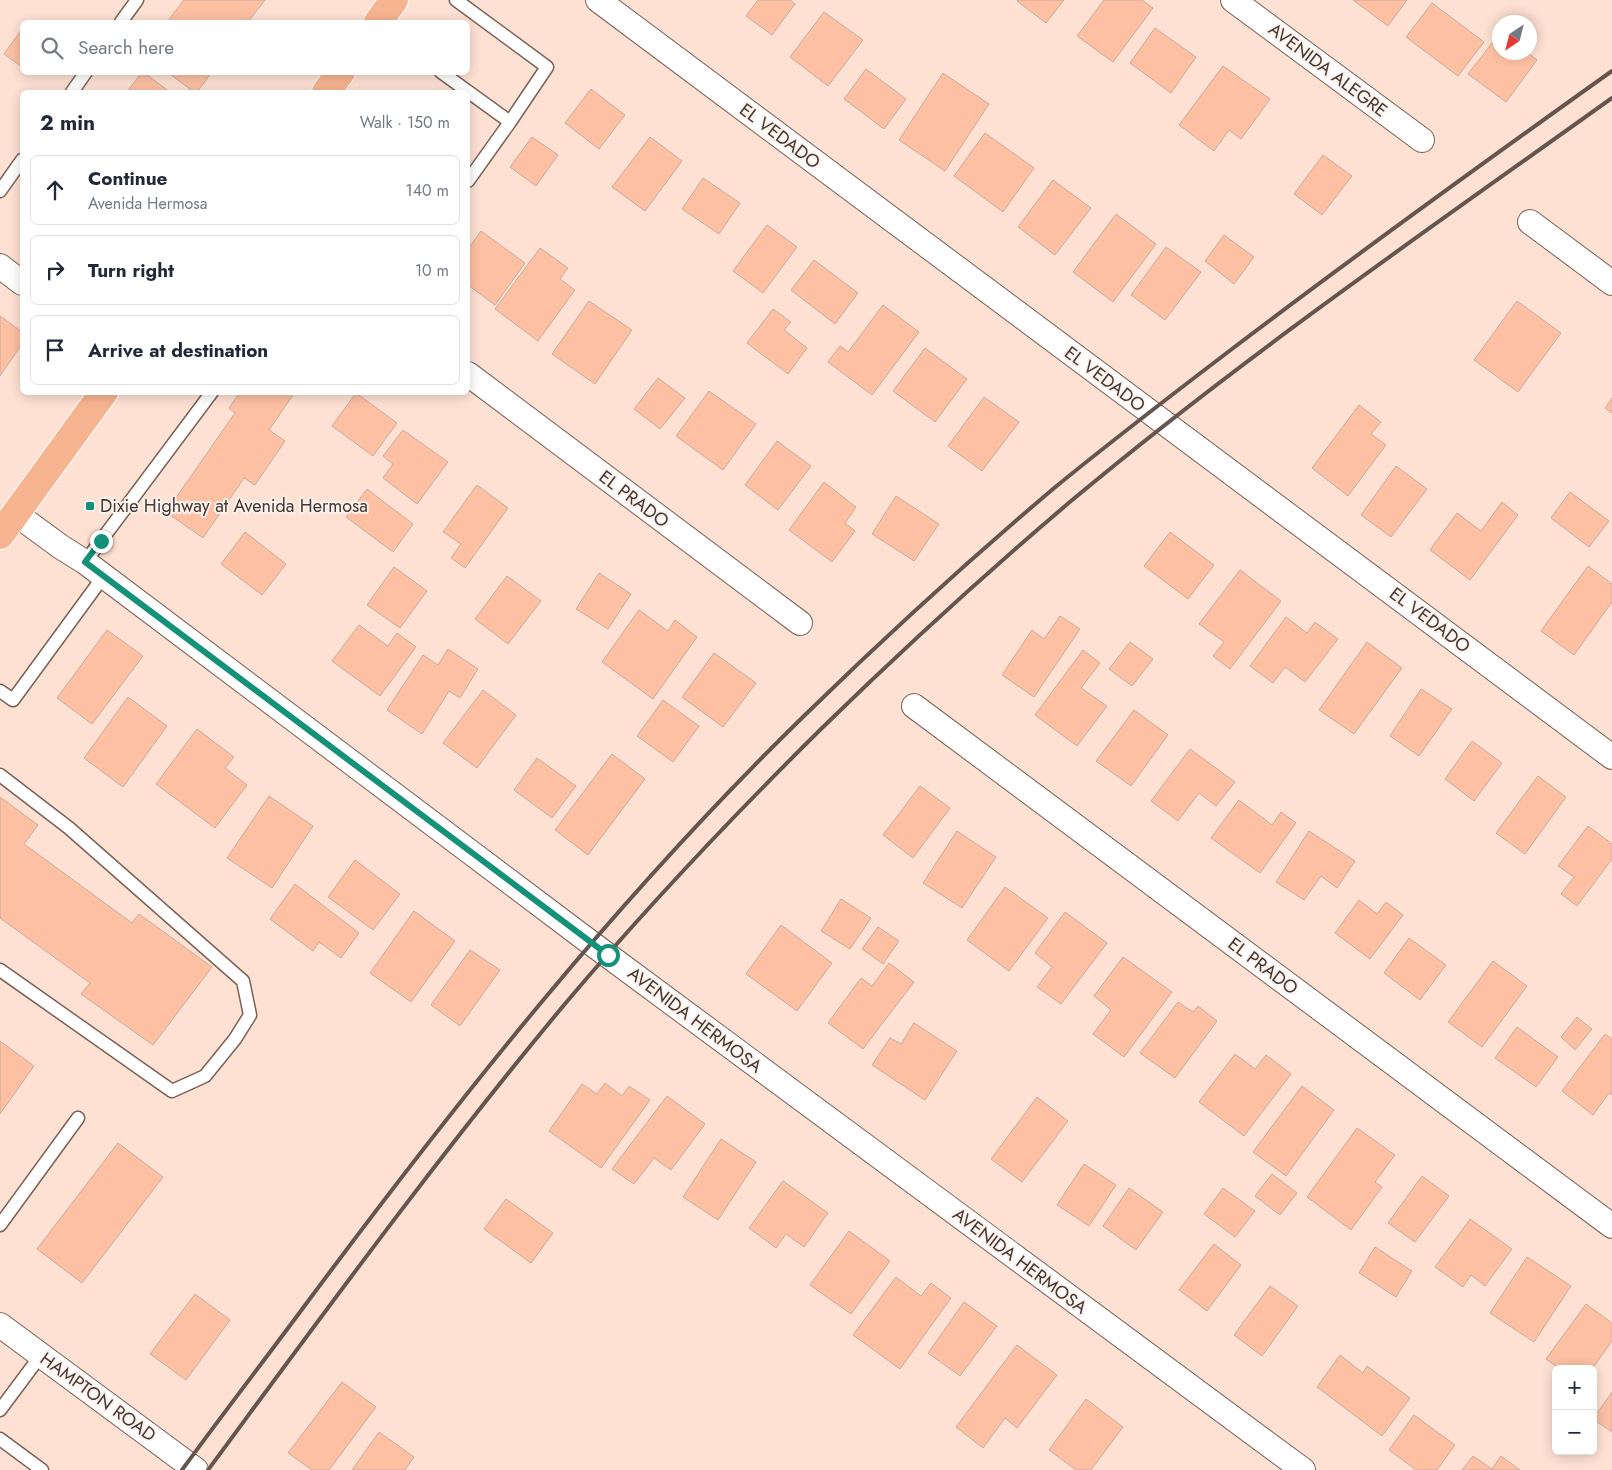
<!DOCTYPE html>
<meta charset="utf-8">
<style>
:root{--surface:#fff;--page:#f2f2f3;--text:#1f2937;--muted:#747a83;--line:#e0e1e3}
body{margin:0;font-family:Jost,sans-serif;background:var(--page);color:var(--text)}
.controls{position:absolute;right:15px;bottom:15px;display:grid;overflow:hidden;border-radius:8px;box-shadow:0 2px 12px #0003}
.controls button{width:45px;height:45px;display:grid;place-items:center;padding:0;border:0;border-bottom:1px solid var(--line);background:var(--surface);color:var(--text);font:25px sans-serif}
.compass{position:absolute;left:1492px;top:15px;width:45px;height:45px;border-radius:50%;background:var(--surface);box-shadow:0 2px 12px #0003;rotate:215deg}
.stop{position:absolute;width:15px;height:15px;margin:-11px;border:4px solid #139279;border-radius:50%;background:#fff}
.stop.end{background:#139279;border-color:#fff;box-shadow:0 1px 5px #0008}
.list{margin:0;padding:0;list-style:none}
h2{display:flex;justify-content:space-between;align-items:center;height:65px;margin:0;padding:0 20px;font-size:21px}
h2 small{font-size:16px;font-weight:400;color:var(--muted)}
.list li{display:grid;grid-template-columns:32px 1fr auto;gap:15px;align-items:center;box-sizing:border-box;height:70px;margin:0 10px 10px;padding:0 10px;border:1px solid var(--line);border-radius:8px}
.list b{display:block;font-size:19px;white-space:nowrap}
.list p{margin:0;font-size:16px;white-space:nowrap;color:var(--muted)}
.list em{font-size:16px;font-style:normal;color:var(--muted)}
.icon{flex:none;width:28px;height:28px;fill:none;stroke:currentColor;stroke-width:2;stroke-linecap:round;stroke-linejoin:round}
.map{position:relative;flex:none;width:1612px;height:1470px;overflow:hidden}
.search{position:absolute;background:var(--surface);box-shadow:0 2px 12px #0003;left:20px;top:20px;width:450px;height:55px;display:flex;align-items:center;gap:12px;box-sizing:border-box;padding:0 18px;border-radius:8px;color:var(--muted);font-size:19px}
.panel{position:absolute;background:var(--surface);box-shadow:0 2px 12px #0003;left:20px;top:90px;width:450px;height:305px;border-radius:8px}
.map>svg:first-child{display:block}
.building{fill:#fdc0a3;stroke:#c8ac9f}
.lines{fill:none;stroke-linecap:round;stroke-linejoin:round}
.lane-casing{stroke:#7a6155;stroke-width:15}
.street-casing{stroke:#7a6155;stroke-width:26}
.primary-casing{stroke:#fff;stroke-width:30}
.lane{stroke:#fff;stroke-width:12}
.street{stroke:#fff;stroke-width:24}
.primary{stroke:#f7b491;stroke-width:28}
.rail{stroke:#64554e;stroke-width:4}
.route{stroke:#139279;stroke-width:6}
.poi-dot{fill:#139279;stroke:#fef2ec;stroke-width:2}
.labels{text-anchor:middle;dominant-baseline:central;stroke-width:4;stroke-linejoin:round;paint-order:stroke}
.street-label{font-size:18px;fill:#423731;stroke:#fef2ec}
.poi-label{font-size:18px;fill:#423731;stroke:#fef2ec;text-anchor:start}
</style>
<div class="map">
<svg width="1612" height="1470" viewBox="0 0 1612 1470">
<rect width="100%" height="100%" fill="#fee1d3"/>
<path class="building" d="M184,0h81l-17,22h-81z
M758,0h32l5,4 -23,31 -26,-19z
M1018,0h46l-18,23 -29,-22z
M1104,0h38l11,8 -40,54 -36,-26z
M1353,0h54l-19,26z
M1432,3l52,39 -26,34 -52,-39z
M824,12l39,28 -35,46 -38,-29z
M1155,28l41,29 -25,36 -41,-30z
M22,29v38l-18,-13z
M1500,33v19h27l10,8 -31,42 -38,-28z
M1223,66l47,33 -29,40 -12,-9 -15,21 -35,-26z
M866,69l40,30 -22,30 -40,-30z
M142,72h1l27,20h-43z
M167,72h45l-15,20h-3z
M943,73l46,31 -44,67 -46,-31z
M591,89l34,26 -26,34 -34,-26z
M985,133l49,35 -31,44 -49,-36z
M532,137l26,18 -22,31 -26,-19z
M650,137l32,24 -37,50 -33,-24z
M1323,155l29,21 -30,39 -28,-21z
M703,178l37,25 -21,31 -37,-25z
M1053,180l38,28 -36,47 -37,-28z
M1116,214l40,30 -43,58 -40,-30z
M767,225l30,22 -34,46 -30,-22z
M481,231l44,32 -30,42 -27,-20v-36z
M1224,235l30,22 -20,27 -29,-23z
M1166,247l35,25 -36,48 -34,-25z
M540,248l28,20 -8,11 15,11 -37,51 -43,-32z
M814,260l44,33 -23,31 -44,-34z
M589,301l43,29 -37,54 -43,-30z
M1517,301l44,32 -43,59 -44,-32z
M883,305l36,27 -47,63 -44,-33 12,-16 8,6z
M773,309l18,13 -7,8 23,18 -19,26 -41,-31z
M0,316l22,16v12l-22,32z
M925,348l42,31 -32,43 -42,-31z
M658,378l27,20 -25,31 -26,-20z
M709,391l47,33 -33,46 -47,-34z
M240,392h55l-26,38 16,11 -30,44 -11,-7 -41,60 -37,-26 69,-99 -6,-5z
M356,393l41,30 -24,33 -41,-30z
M984,397l35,25 -37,49 -34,-25z
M1612,398v15l-7,-5z
M1359,405l22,17 -10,12 15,11 -38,51 -36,-28z
M403,430l45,32 -31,42 -34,-26 10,-14 -10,-8z
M777,441l34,25 -33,44 -33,-25z
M1396,466l31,23 -36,48 -30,-22z
M824,482l32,25 -11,16 10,8 -23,31 -43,-32z
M477,485l31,23 -43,60 -14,-10 10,-14 -18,-12z
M367,489l46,35 -20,28 -47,-35z
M1570,492l39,29 -20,26 -38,-29z
M896,496l43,28 -25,37 -42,-27z
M1502,502l16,13 -48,65 -40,-30 27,-37 24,18z
M245,532l41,32 -24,31 -41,-31z
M1170,532l44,33 -26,34 -44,-33z
M1588,566l24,18v18l-38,53 -33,-24z
M394,567l33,24 -27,37 -33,-23z
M1240,570l41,31 -51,68 -17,-13 11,-14 -25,-18z
M599,573l32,21 -23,35 -32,-20z
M507,576l34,25 -33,43 -33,-25z
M639,610l29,21 7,-11 22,17 -44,62 -51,-37z
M1060,616l20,13 -46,68 -32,-22 30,-45 12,9z
M1286,617l21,16 8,-11 23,17 -33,43 -20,-15 -12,16 -23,-17z
M359,625l29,21 9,-13 19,14 -36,49 -48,-35z
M107,630l36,26 -51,68 -35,-26z
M1130,642l23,17 -21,27 -23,-17z
M1367,642l35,26 -48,66 -35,-24z
M448,649l30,20 -18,29 -11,-7 -27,43 -35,-24 36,-55 15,10z
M1083,650l17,13 -19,25 26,18 -30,40 -42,-31z
M714,653l42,30 -33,44 -41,-30z
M1421,689l31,20 -33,47 -29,-20z
M483,690l33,25 -39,53 -34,-25z
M128,697l39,29 -44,61 -39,-29z
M663,700l36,26 -26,36 -36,-26z
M1134,710l34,25 -37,51 -35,-25z
M197,729l37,28 -9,11 22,17 -32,43 -59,-44z
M1472,741l30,22 -28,38 -29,-22z
M1190,749l45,33 -19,24 -17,-13 -21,28 -27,-20z
M612,754l33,25 -57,76 -33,-25z
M537,758l39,28 -24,32 -38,-28z
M1538,776l28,21 -41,57 -29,-21z
M920,786l30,22 -37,50 -30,-23z
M269,796l44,30 -41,62 -45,-30z
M0,797l38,28 -14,19 108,79 7,-9 73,53 -59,78 -72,-51 9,-11 -90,-65z
M1239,800l33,25 9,-13 15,11 -36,50 -49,-35z
M1588,826l24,18v15l-35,47 -16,-12 13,-17 -16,-11z
M957,831l39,26 -34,51 -39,-25z
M1309,831l46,30 -18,27 -16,-12 -17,24 -28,-18z
M355,860l45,34 -27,36 -45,-33z
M295,884l64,49 -18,25 -22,-16 -6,9 -43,-32z
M1005,887l43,31 -39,53 -42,-31z
M841,899l30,19 -21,31 -29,-18z
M1359,900l18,14 9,-12 17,13 -33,44 -35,-26z
M414,911l41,30 -44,61 -41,-29z
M1065,912l42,31 -46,61 -24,-17 15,-20 -17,-14z
M781,925l51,38 -35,48 -51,-37z
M878,927l21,14 -16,23 -21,-15z
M1409,938l37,27 -26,35 -36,-27z
M470,950l30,20 -40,56 -29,-21z
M1123,957l49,35 -48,65 -31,-23 18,-24 -17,-14z
M1493,961l34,25 -45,61 -34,-25z
M889,963l25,19 -51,67 -35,-26 33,-45 11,8z
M1178,1002l15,10 5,-6 19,15 -42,57 -35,-25z
M1577,1017l15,12 -17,21 -14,-13z
M914,1023l43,28 -32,49 -53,-35 18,-27 11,6z
M1517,1027l41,30 -22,30 -41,-29z
M1605,1034l7,5v56l-3,-2 -16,22 -31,-24z
M0,1041l34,25 -34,48z
M1235,1054l20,15 11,-14 25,19 -47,62 -45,-34z
M605,1083l17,13 7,-10 21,14 -49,68 -52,-37 33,-47 15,10z
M1302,1086l32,24 -48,66 -33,-24z
M667,1096l38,28 -34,46 -17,-12 -20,26 -22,-15z
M1037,1097l31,24 -46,61 -31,-23z
M1357,1128l38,27 -20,27 7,5 -31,43 -44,-33z
M721,1139l35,23 -38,58 -35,-23z
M118,1143l45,34 -81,106 -45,-34z
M1084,1164l32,21 -27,41 -32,-21z
M1272,1174l25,19 -17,22 -25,-19z
M1422,1176l27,20 -34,46 -27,-19z
M783,1181l45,32 -24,34 -18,-13 -10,14 -27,-20z
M1129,1188l34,24 -27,38 -33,-24z
M1223,1188l32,23 -20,26 -31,-23z
M506,1199l47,34 -22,30 -47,-34z
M1470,1219l42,30 -27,37 -14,-11 -8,12 -28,-20z
M849,1231l41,30 -39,53 -41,-29z
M1214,1244l27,21 -34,46 -28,-21z
M1375,1247l37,24 -16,26 -37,-24z
M1527,1257l44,29 -37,56 -44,-29z
M896,1277l25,19 10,-13 20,15 -51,71 -47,-34z
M1270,1286l28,20 -36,50 -28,-21z
M195,1294l35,26 -44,60 -36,-26z
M964,1302l33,24 -37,50 -32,-23z
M1586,1304l26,19v18l-20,28h-32l-14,-10z
M1017,1345l40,30 -40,53 -12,-10 -22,30 -27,-21z
M1340,1355l23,18 4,-7 43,32 -28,38 -65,-49z
M342,1382l34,25 -47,63h-17l-24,-17z
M1612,1392v40l-19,-13z
M1086,1399l37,28 -32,43h-15l-27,-20z
M1414,1415l41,30 -18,25h-21l-27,-20z
M379,1432l35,25 -9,13h-53z
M1473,1456l19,13 9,-13 19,14h-58z"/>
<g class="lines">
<g class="lane-casing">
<path id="lane" d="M121,22l16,-22
M441,72l69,50 37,-55 -91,-67
M72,92l14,-20
M468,181l42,-59
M0,191l22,-31
M85,562l127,-170
M0,691l13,9 90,-123
M0,775l69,53 174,153 7,34 -15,24 -30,37 -33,15 -172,-121
M0,1225l78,-107
M0,1410l41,-55
M0,1439l42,31"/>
</g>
<g class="street-casing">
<path id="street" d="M598,0l1014,757
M1233,0l189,140
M1530,222l82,61
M0,266l22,17
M468,374l332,249
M16,514l45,33 24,15 506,381 712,527
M914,706l698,520
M0,1325l196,145"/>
</g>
<g class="primary-casing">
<path id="primary" d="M378,22l16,-22
M326,92l15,-20
M0,535l104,-143"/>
</g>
<use href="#lane" class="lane"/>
<use href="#street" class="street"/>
<use href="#primary" class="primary"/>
<path class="rail" d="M182,1470c40,-55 81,-108 121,-162 155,-209 317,-413 503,-594 80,-78 162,-153 247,-225 57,-47 116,-92 175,-137 126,-96 255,-189 384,-281
M208,1470c116,-157 231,-315 356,-465 81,-96 168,-188 257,-276 81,-79 164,-155 250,-228 172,-144 358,-272 541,-403"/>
</g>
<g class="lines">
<path class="route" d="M101,541l-16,21 523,393"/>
</g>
<rect class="poi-dot" x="85" y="501" width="10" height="10" rx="2.5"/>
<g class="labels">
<g class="street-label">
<text transform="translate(1328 70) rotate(37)">AVENIDA ALEGRE</text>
<text transform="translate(780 136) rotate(37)">EL VEDADO</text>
<text transform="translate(1105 379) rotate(37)">EL VEDADO</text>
<text transform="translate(634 499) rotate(37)">EL PRADO</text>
<text transform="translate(1430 620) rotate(37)">EL VEDADO</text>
<text transform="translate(1263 966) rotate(37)">EL PRADO</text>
<text transform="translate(695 1020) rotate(37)">AVENIDA HERMOSA</text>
<text transform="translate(1020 1261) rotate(37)">AVENIDA HERMOSA</text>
<text transform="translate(98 1397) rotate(36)">HAMPTON ROAD</text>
</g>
<g class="poi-label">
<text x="100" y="506">Dixie Highway at Avenida Hermosa</text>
</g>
</g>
</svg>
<div class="controls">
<button>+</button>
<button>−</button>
</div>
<svg class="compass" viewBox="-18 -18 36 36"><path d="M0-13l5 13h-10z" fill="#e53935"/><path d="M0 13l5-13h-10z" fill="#747a83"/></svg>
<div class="stop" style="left:608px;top:955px"></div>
<div class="stop end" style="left:101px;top:541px"></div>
<div class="search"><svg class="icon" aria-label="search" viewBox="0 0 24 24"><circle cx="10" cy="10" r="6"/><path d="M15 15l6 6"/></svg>Search here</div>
<section class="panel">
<h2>2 min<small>Walk · 150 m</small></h2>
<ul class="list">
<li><svg class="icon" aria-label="ahead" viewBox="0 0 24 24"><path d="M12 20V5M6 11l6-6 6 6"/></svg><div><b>Continue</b><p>Avenida Hermosa</p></div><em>140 m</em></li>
<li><svg class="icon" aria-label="right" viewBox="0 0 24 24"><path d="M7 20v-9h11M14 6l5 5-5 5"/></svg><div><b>Turn right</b></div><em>10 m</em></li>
<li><svg class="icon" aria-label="arrive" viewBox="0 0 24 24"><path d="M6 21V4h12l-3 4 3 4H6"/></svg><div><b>Arrive at destination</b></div></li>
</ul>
</section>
</div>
